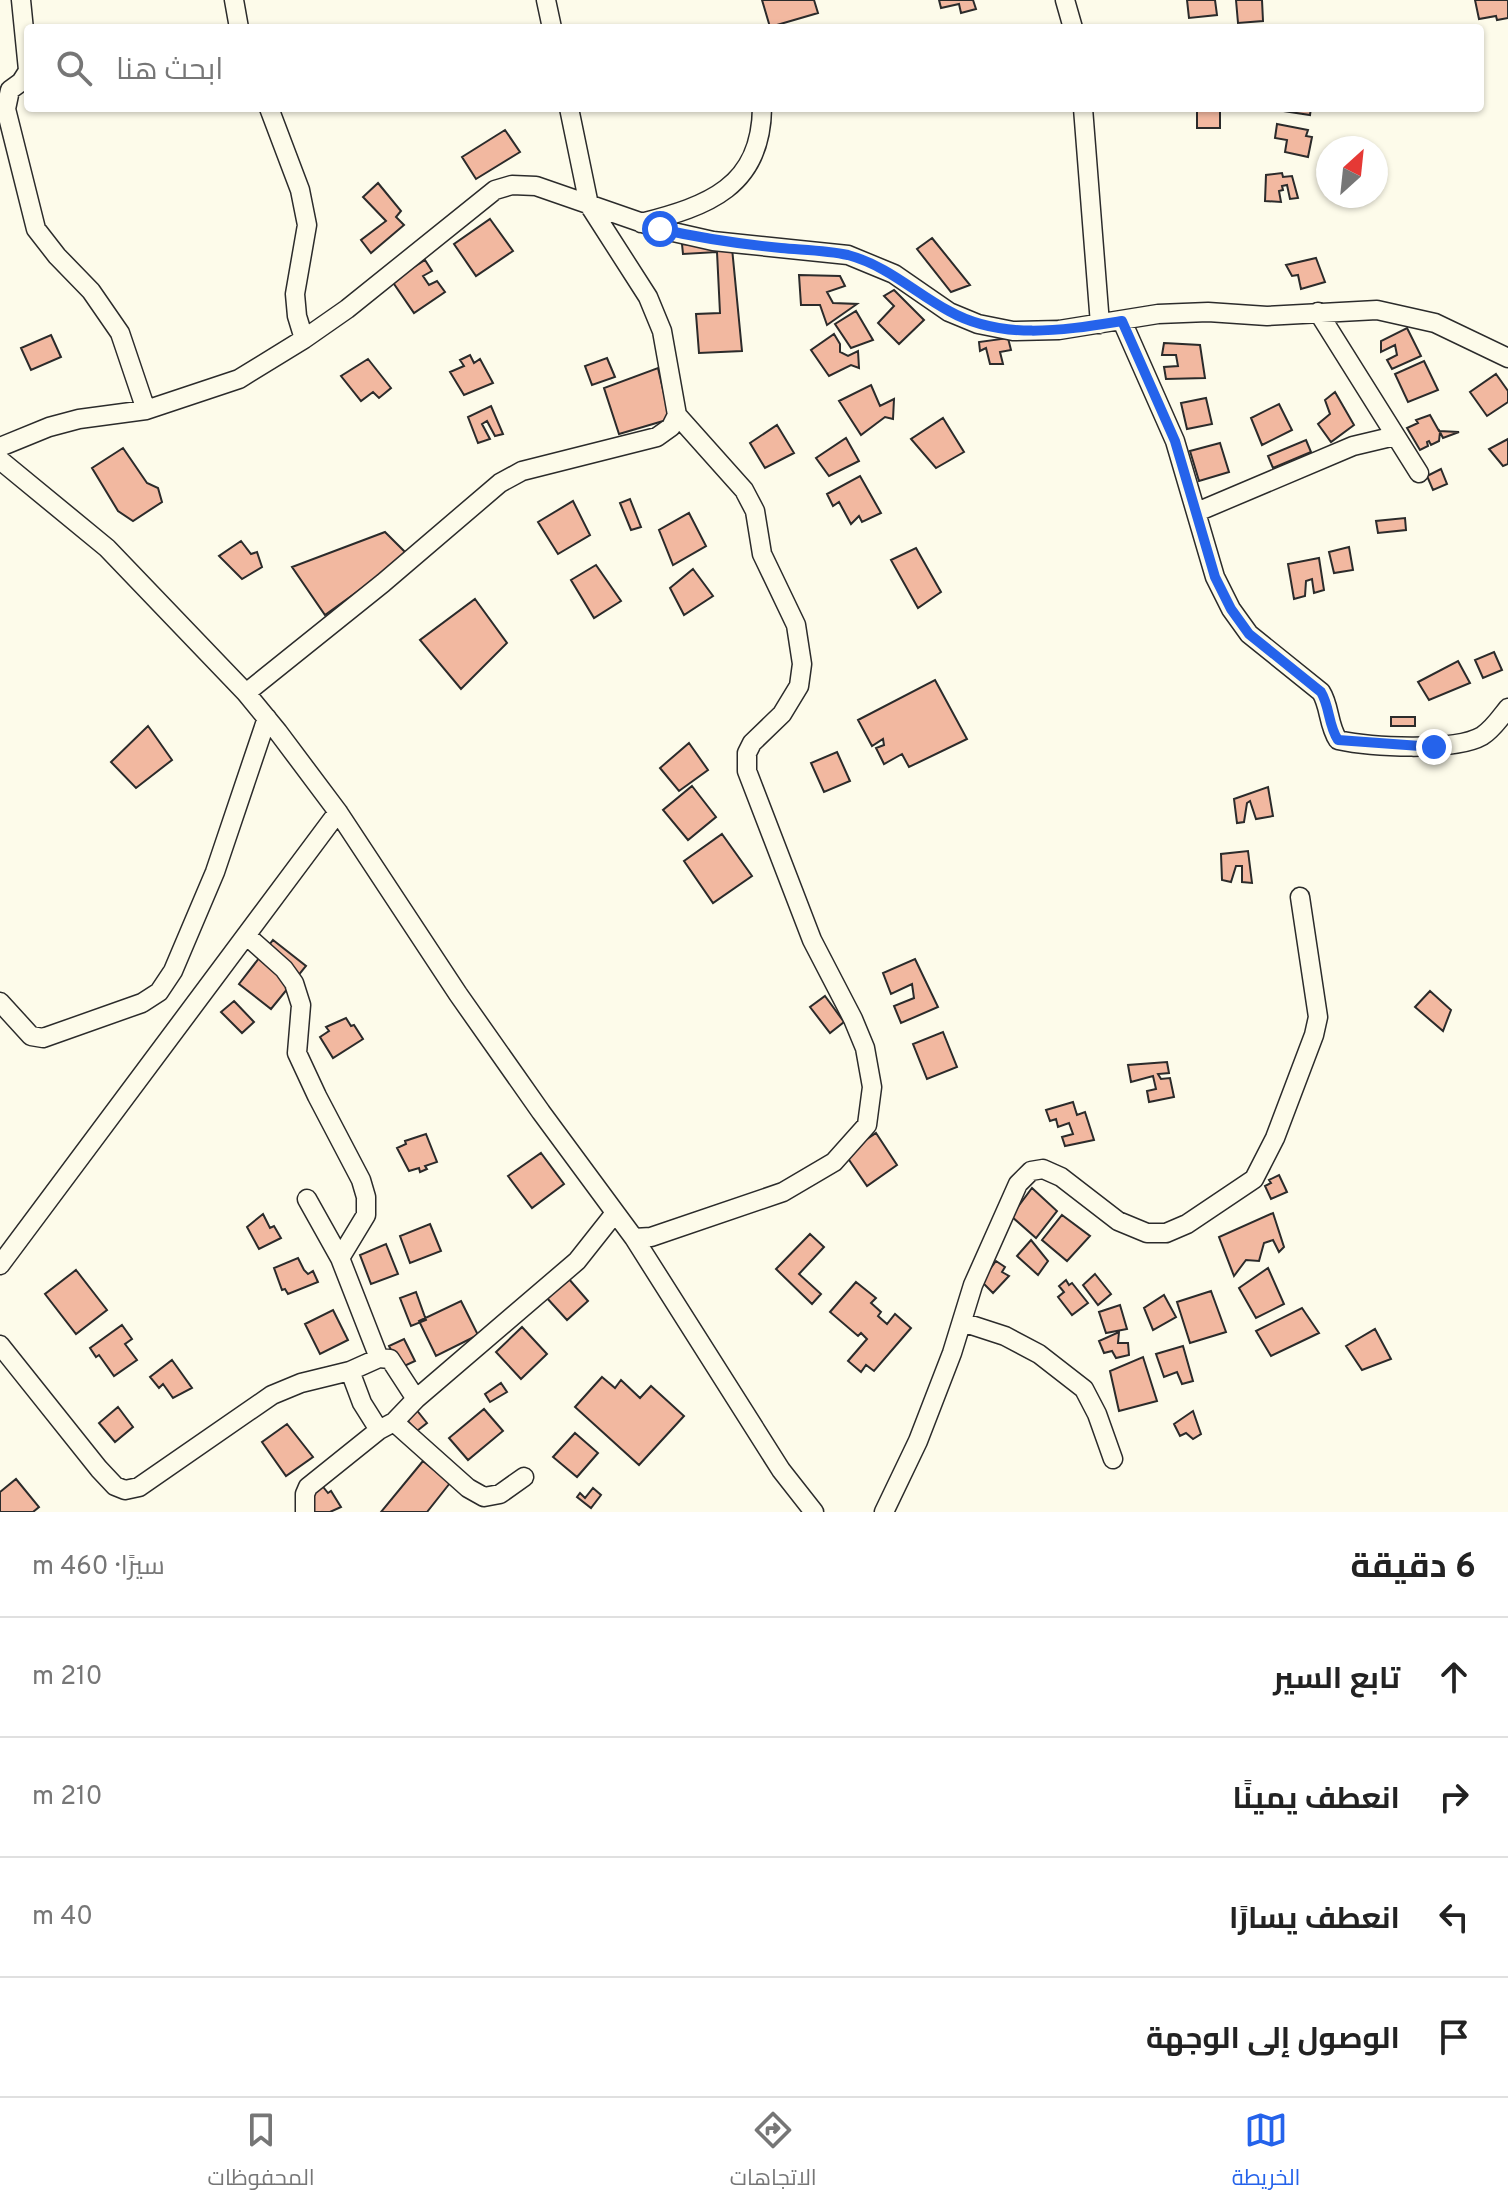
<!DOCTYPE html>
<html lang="ar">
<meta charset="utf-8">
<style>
:root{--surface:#fff;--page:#f2f2f2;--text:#222;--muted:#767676;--line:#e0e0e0;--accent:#2563eb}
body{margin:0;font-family:Overpass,Cairo,sans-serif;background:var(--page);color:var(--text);direction:rtl}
.compass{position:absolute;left:1316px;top:136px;width:72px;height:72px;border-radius:50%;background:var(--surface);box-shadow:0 2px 6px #0004;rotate:27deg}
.stop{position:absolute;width:24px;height:24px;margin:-18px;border:6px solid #2563eb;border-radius:50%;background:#fff}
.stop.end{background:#2563eb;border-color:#fff;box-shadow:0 2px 8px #0008}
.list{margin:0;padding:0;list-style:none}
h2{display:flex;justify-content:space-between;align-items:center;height:104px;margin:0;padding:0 32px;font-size:34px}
h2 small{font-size:26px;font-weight:400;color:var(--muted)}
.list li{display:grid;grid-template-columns:52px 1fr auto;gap:24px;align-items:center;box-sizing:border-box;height:120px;padding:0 32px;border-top:2px solid var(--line)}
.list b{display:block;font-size:30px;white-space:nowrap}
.list em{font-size:26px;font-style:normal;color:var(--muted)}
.icon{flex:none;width:44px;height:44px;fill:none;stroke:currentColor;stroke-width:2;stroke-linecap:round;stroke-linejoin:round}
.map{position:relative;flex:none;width:1508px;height:1512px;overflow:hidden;direction:ltr}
.search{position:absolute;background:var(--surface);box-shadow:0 2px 6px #0004;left:24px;right:24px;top:24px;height:88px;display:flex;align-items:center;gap:20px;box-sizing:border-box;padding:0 28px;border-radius:8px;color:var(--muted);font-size:30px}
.sheet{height:584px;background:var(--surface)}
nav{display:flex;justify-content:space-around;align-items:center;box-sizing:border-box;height:112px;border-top:2px solid var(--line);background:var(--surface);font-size:22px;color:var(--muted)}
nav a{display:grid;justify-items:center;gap:4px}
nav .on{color:var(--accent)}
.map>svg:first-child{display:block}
.building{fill:#f2b8a0;stroke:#2b2b2b;stroke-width:2}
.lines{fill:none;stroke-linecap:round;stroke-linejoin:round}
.minor-casing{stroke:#2b2b2b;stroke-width:21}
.minor{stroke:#fdfbea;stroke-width:18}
.route{stroke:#2563eb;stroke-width:10}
</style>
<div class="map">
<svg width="1508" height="1512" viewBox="0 0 1508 1512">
<rect width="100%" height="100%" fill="#fdfbea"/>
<path class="building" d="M762,0h52l4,13 -48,14z
M939,0h34l3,9 -15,4 -2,-9 -18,4z
M1187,0h28l2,15 -28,3z
M1236,0h26l1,21 -25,2z
M1475,0h33v18l-11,2 -1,-4 -17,3z
M1197,108h23v20h-23z
M1264,108h47l-1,7z
M1277,124l31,6 -2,6 6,1 -4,20 -23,-5 2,-12 -12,-2z
M505,130l15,22 -44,27 -14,-22z
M1282,173l1,4 9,-1 6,22 -8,1 -3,-14 -5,1 1,4 -4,1 2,11 -16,-1 1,-26z
M378,183l23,28 -5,6 8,8 -33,28 -10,-13 25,-19 -23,-24z
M490,219l23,32 -37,25 -22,-32z
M932,238l38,47 -19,7 -34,-43z
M682,244l50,4 10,103 -43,2 -3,-39 24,-1 -3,-61 -34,2z
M1316,258l9,24 -24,7 -3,-14 -6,1 -6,-11z
M425,260l7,11 -9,5 6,9 8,-4 8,11 -31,21 -22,-32z
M799,275l41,1 5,10 -18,6 6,11 24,1 -30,21 -7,-20h-19z
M894,290l30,30 -25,24 -21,-21 16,-17 -10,-10z
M856,311l17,29 -22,8 -16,-24z
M1407,328l14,28 -29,13 -5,-9 10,-5 -2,-10 -14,7v-11z
M834,334l6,10v8l8,4 10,-5 1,17 -8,-3 -22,11 -18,-26z
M51,335l10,22 -30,13 -10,-22z
M1008,338l3,12 -11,2 3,12h-13l-4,-16 -6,3 -1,-9z
M1164,343l36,2 5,33 -39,1 -2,-12 14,-1 -2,-11h-14z
M470,355l4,8 6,-4 13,24 -29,12 -14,-23 14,-6 -4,-6z
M607,358l8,19 -23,8 -7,-19z
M368,359l23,29 -12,10 -6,-6 -12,9 -20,-25z
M1424,361l14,29 -30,12 -13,-28z
M658,368l12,51 -51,15 -15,-46z
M1496,374l12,17v11l-21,14 -17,-24z
M871,385l9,21 14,-7 -1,20 -8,-2 -24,18 -22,-34z
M1335,392l19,33 -23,17 -13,-18 12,-10 -5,-14z
M1206,398l6,26 -25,5 -6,-26z
M1279,404l13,26 -30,15 -11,-27z
M491,406l12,28 -8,2 -8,-15 -5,3 8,15 -12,4 -10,-26z
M1430,415l9,16 20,1 -16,6 -3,-6 -1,9 -8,4 -2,-4 -2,1 1,4 -8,4 -13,-22 11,-5 -2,-3z
M943,418l21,34 -28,16 -25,-29z
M777,425l17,28 -29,15 -15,-25z
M846,438l13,23 -30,15 -13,-18z
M1508,439v25l-5,2 -14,-17z
M1306,440l5,12 -38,16 -5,-12z
M1220,443l9,29 -30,9 -9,-30z
M123,448l24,35 11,5 4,14 -29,19 -15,-10 -26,-43z
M1441,469l6,15 -14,6 -6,-14z
M860,476l21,37 -19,9 -3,-6 -8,8 -12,-22 -6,4 -6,-12z
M630,499l11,28 -10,3 -11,-27z
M573,501l17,34 -32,19 -20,-32z
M689,513l17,33 -33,19 -14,-35z
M1405,518l1,12 -28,3 -2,-12z
M385,532l23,23 -83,60 -33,-48z
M241,541l10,13 6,-2 5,15 -20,12 -23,-23z
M1349,547l4,23 -19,3 -5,-21z
M916,548l25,44 -23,16 -27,-48z
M1319,558l5,32 -10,3 -2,-14 -6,2 -1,15 -11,3 -6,-35z
M596,565l25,36 -27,17 -23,-38z
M693,569l20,27 -29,19 -14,-27z
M475,599l32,44 -46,46 -41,-49z
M1494,652l8,18 -19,8 -8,-18z
M1458,661l12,22 -41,17 -11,-18z
M935,680l32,59 -58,28 -7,-13 -18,10 -8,-16 8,-3 -1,-6 -11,7 -14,-26z
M1391,717h24v9h-24z
M148,726l24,34 -36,28 -25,-26z
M689,743l19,27 -29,21 -19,-23z
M837,752l13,29 -26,11 -13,-29z
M692,786l24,31 -28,23 -25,-30z
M1268,787l5,29 -17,3 -6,-18 -3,2 -3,19 -7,1 -3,-24z
M722,834l30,42 -39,27 -29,-42z
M1248,851l4,32 -10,-1v-16h-6l-5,16 -9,-2 -1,-26z
M273,940l33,26 -35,43 -32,-25z
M915,959l23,48 -37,16 -7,-17 20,-8 -2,-14 -21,10 -8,-21z
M1430,991l21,19 -8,21 -28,-24z
M825,996l19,26 -14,11 -20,-26z
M234,1001l20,21 -12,11 -21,-21z
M346,1018l5,8 3,-1 9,14 -30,19 -13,-21 9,-6 -3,-4z
M943,1032l14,35 -30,12 -14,-35z
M1167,1062l2,11 -11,1 3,5 9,-1 4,19 -25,5 -2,-11 9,-2 -3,-13 -22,6 -3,-17z
M1073,1102l4,13 8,-3 9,28 -29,6 -3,-9 11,-3 -4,-11 -11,4 -2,-8 -6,2 -4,-11z
M876,1133l21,32 -30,21 -22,-32z
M426,1134l11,28 -12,4 2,3 -7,3 -1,-4 -10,3 -12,-23 9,-4 -1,-3z
M541,1153l23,31 -32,24 -24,-32z
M1279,1175l8,17 -16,7 -6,-13 6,-3 -2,-3z
M1032,1188l25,23 -21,27 -25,-22z
M1273,1213l11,34 -5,5 -6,-12 -9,3 -5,18 -13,-1 -12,16 -15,-39z
M263,1214l7,14 4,-2 7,12 -22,11 -12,-22z
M1062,1215l28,21 -23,25 -25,-21z
M430,1224l11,27 -31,12 -10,-27z
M810,1234l14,13 -25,27 22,20 -9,10 -36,-35z
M1031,1240l17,21 -10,14 -21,-19z
M386,1244l12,30 -27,10 -11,-29z
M298,1258l6,12 4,4 5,-3 5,11 -30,12 -3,-5 -3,1 -8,-22z
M996,1261l9,6 -3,5 7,4 -16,17 -12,-12z
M1268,1268l16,36 -28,14 -17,-30z
M76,1270l31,40 -31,24 -31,-40z
M1095,1274l16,20 -13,11 -15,-20z
M568,1278l20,23 -21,19 -21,-23z
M1066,1280l3,5 3,-2 16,20 -16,12 -14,-18 6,-5 -5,-6z
M856,1282l20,16 -5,5 10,9 -3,4 9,8 8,-10 16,14 -37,43 -8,-6 -5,7 -13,-11 19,-22 -6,-6 -3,3 -28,-24z
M1211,1291l15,41 -36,11 -13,-41z
M416,1292l10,28 -15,6 -11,-28z
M1164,1295l12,22 -23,13 -9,-22z
M461,1301l17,34 -42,21 -17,-35z
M1120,1305l7,24 -21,4 -7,-21z
M1302,1308l17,25 -48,23 -15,-25z
M333,1310l15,30 -28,14 -15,-30z
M122,1325l10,14 -7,5 12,16 -23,16 -15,-21 -3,2 -6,-9z
M522,1327l25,27 -26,25 -25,-27z
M1375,1329l16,30 -29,11 -16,-24z
M1119,1332l-1,11h10l1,12 -13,3 -4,-7 -8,2 -5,-12z
M404,1339l11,22 -15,7 -11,-22z
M1183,1346l10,35 -11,3 -5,-12 -13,5 -8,-23z
M1143,1357l14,44 -38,10 -9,-40z
M172,1360l20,28 -19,10 -10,-14 -4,4 -9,-11z
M602,1377l13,11 6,-8 19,18 11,-12 33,30 -45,49 -64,-58z
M501,1383l6,9 -17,10 -5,-8z
M118,1407l15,20 -18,15 -16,-19z
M415,1408l12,15 -10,8 -13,-14z
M484,1409l19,22 -35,29 -19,-22z
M1193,1411l8,23 -8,5 -7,-6 -6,3 -6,-12z
M287,1424l26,33 -27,19 -24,-34z
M575,1433l23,20 -21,24 -24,-20z
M423,1461l27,22 -23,29h-46z
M16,1479l23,28 -6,5h-33v-20z
M320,1483l8,10 3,-2 10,16 -11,5h-22l-1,-5z
M593,1488l8,7 -10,13 -14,-11 3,-4 5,5z"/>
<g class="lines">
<g class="minor-casing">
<path id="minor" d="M21,0l7,70
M234,0l5,28
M546,0l6,28
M1065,0l8,28
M28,71l-7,11 -11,8 -4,19 30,120 21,27 34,35 29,42 26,77
M269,108l31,82 7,35 -12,69 2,22 7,23
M1083,108l17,216
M641,223c67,-17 120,-36 121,-115
M1318,312l101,161
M1122,321l53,120 40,136 16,32 18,25 72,58c9,14 7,33 17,48 32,7 116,12 144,-4 11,-7 18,-18 26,-28
M0,447l49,-20 30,-8 67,-9 93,-31 65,-40 43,-30 148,-119 17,-5 24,1 124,43 53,12 135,14 46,19 55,38 29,12 35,7 46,-1 99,-16 50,-2 59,4 110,-6 58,13 73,35
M0,460l107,88 139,145 32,39 60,80 120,182 83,118 93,126 147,232 33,42
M1197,512l156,-66 42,-10
M246,693l137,-110 117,-100 22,-12 135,-34 14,-10 6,-12 -15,-84 -14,-34 -59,-92 -20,-97
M247,936l37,33 10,14 7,22 -4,48 20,43 44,84 5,17v18l-26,43
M0,1002l31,34 12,2 99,-35 17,-11 14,-21 42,-99 52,-154
M307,1199l33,59 39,100
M634,1238l17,-1 132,-45 51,-30 33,-37 5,-38 -7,-39 -12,-29 -41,-79 -65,-169v-18l5,-10 30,-29 17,-28 3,-22 -6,-39 -34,-71 -7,-43 -11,-21 -67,-75
M0,1265l338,-453
M962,1322l43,14 34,18 45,35 13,25 16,45
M0,1345l99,124 16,17 10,4 14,-3 133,-92 29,-12 49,-12 29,-13 11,1 26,40
M350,1371l12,32 17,27 15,-8 22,-23 161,-138 38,-48
M394,1422l74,66 16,9 16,-3 24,-17
M305,1512v-18l3,-7 71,-57
M884,1512l34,-71 34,-88 21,-68 45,-101 13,-13 12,-2 18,8 57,44 29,12h19l21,-9 67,-45 21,-41 39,-103 4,-18 -18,-120"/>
</g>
<use href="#minor" class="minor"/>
</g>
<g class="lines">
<path class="route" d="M660,229c40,9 80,15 121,19 22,2 45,2 67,7 40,11 66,37 101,56 53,30 116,19 173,10l53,120 40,136 16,32 18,25 72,58c9,15 7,33 17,48l96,7"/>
</g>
</svg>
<svg class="compass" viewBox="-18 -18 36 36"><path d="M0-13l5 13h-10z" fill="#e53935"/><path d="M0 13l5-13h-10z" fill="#767676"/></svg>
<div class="stop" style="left:660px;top:229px"></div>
<div class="stop end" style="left:1434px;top:747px"></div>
<div class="search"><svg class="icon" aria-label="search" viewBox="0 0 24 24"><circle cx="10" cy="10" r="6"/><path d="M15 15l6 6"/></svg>ابحث هنا</div>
</div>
<section class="sheet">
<h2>6 دقيقة<small>سيرًا · 460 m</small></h2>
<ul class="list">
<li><svg class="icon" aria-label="ahead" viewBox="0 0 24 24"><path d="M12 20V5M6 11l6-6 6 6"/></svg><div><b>تابع السير</b></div><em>210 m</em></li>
<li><svg class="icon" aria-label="right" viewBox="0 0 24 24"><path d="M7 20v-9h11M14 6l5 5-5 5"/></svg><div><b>انعطف يمينًا</b></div><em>210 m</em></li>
<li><svg class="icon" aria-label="left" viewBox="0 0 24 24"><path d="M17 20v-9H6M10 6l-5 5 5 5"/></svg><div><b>انعطف يسارًا</b></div><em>40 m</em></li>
<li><svg class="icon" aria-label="arrive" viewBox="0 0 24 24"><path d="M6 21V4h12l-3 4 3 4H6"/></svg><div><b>الوصول إلى الوجهة</b></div></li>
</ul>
</section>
<nav>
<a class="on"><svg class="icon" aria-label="map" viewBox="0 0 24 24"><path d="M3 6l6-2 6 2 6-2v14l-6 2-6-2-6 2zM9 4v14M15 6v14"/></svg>الخريطة</a>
<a><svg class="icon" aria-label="directions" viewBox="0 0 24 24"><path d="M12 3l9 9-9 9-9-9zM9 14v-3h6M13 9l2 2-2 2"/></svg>الاتجاهات</a>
<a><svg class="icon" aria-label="saved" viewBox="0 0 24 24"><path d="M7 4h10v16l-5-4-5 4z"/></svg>المحفوظات</a>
</nav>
